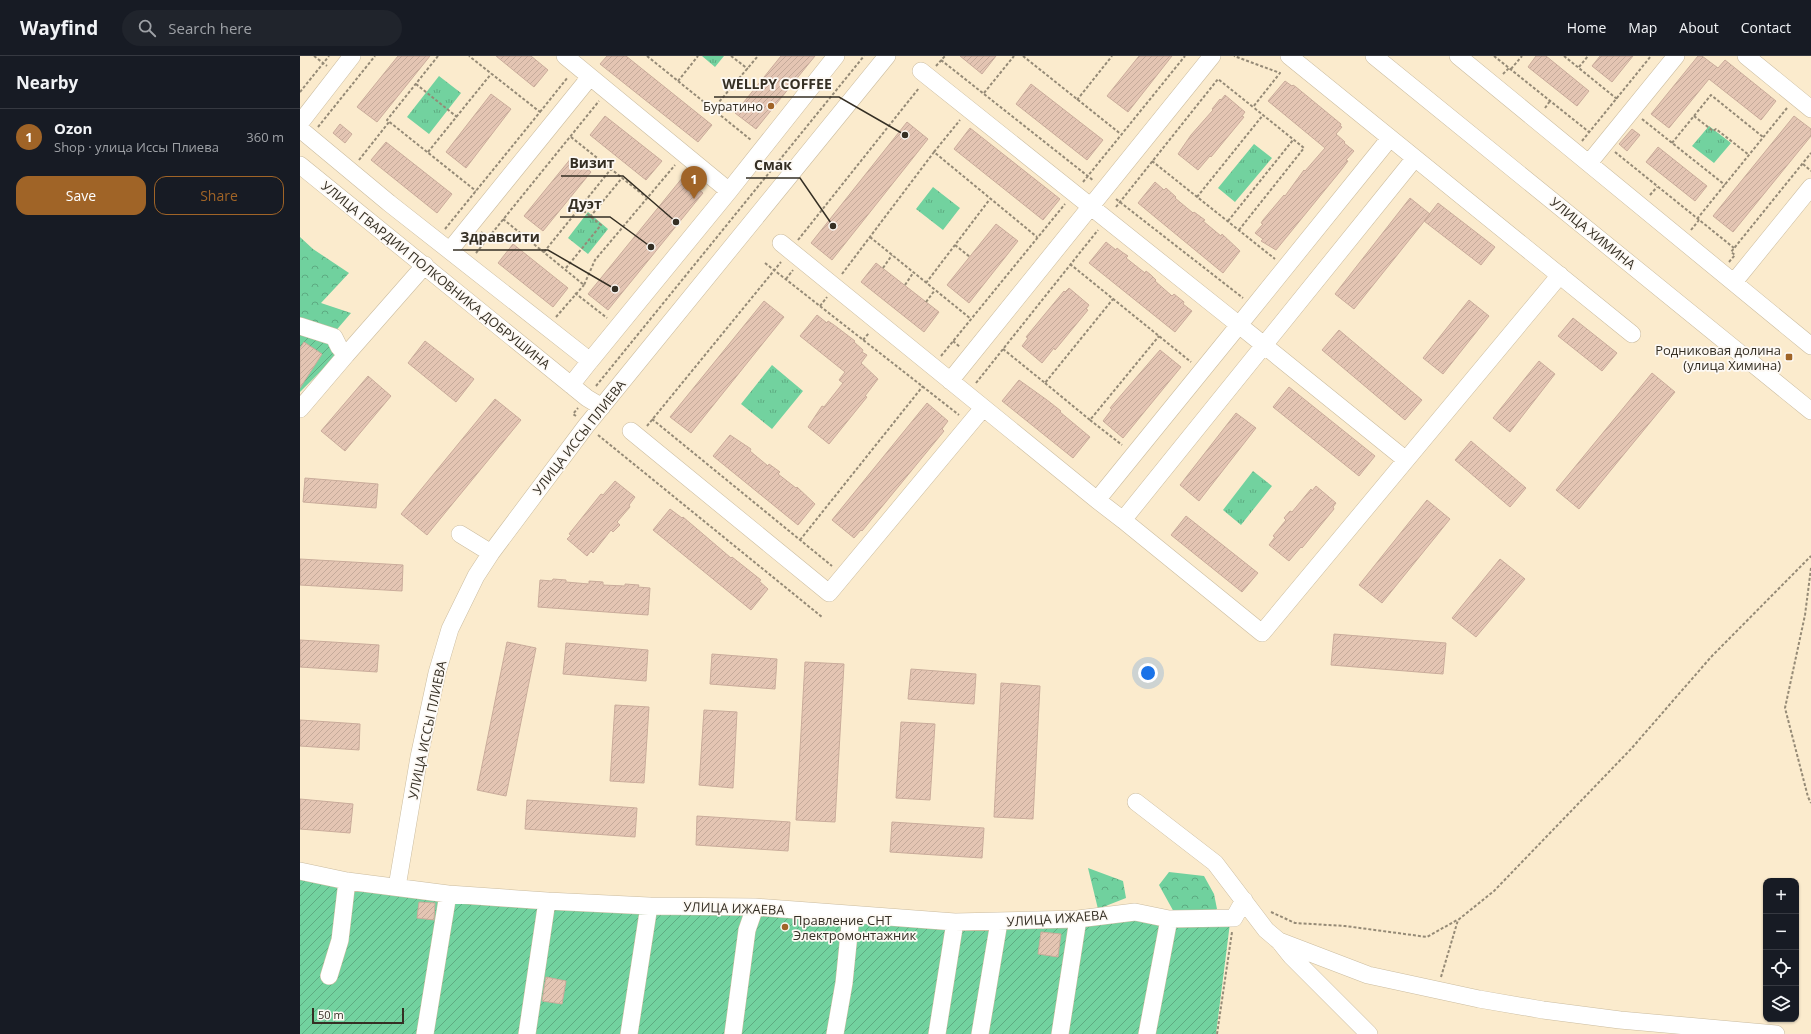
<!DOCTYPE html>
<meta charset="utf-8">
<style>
:root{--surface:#171b24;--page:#20242c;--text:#f1f3f6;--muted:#9ea1a6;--line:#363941;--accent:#a06427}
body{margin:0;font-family:"Open Sans",sans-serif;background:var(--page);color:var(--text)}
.controls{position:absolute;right:12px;bottom:12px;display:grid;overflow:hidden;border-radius:8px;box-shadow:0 1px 3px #0004}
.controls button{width:36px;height:36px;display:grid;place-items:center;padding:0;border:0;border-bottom:1px solid var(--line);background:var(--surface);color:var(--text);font:20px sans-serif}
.scale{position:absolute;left:12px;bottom:10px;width:92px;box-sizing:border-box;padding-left:4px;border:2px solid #352f24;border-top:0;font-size:11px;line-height:14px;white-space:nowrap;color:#352f24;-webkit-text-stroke:3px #fdf9f4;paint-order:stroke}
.you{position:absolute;left:848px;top:617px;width:14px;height:14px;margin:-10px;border:3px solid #fff;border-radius:50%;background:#1a73e8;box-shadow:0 0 0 6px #1a73e833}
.badge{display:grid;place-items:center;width:26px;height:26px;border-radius:50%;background:var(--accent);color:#fff;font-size:13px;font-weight:700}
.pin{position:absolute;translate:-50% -33px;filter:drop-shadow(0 1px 2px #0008)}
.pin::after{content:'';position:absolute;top:21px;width:14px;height:12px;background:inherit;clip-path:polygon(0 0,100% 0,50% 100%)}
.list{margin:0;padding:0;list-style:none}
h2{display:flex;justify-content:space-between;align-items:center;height:52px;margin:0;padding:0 16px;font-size:17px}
h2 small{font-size:13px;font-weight:400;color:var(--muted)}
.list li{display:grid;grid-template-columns:26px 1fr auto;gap:12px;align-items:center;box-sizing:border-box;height:56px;padding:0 16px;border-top:1px solid var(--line)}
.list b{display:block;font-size:15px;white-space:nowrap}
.list p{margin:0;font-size:13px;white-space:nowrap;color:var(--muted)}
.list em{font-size:13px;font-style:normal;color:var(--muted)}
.actions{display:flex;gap:8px;padding:12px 16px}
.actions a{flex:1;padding:9px 0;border:1px solid var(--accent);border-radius:12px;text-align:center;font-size:14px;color:var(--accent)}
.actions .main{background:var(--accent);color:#fff}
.icon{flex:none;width:22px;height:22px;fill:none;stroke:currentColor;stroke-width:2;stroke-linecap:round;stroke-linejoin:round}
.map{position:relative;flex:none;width:1511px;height:978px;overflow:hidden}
header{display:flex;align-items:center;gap:24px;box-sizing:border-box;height:56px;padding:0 20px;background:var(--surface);border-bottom:1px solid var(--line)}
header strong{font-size:19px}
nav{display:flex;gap:22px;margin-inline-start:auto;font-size:14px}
.search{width:280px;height:36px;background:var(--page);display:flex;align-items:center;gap:10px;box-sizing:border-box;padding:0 14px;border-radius:22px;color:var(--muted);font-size:15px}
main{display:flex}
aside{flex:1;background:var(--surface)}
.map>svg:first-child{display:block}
.grass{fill:url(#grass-tufts)}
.forest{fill:url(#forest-crowns)}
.garden{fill:url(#garden-furrows)}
.building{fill:url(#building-hatch);stroke:#caac9b}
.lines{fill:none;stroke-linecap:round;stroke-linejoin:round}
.minor-casing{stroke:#cbbc9f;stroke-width:18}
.path{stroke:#958a76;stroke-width:2;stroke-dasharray:3 2;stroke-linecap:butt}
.minor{stroke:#fff;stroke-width:17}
.poi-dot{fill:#a06427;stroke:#fdf9f4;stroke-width:1.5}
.labels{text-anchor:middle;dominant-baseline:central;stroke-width:3.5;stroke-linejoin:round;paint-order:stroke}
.poi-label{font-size:13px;fill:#352f24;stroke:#fdf9f4;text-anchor:end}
.street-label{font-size:13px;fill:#352f24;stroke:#fdf9f4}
.leader{fill:none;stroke:#352f24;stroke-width:1.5}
.callout-dot{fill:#352f24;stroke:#fdf9f4;stroke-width:1.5}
.callout-label{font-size:14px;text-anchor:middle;font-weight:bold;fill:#352f24;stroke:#fdf9f4;stroke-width:3.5;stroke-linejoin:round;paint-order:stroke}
</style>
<header>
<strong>Wayfind</strong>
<div class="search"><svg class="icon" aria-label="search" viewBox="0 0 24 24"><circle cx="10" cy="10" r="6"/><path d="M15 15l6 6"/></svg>Search here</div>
<nav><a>Home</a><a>Map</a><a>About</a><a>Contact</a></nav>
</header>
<main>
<aside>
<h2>Nearby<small></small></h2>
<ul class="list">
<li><span class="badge">1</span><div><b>Ozon</b><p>Shop · улица Иссы Плиева</p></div><em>360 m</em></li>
</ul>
<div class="actions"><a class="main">Save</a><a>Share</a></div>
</aside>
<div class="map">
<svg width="1511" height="978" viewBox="0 0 1511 978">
<defs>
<pattern id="grass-tufts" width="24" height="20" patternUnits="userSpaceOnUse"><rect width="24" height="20" fill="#72d29f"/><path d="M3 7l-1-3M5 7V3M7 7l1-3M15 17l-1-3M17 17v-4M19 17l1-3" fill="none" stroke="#5eab81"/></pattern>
<pattern id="forest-crowns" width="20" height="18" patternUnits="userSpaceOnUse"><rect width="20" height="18" fill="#70d19e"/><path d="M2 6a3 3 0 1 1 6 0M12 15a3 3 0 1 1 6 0" fill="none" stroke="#5daa81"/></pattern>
<pattern id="garden-furrows" width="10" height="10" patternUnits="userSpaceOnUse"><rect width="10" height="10" fill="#72d29f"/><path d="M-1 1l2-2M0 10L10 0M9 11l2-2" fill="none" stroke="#5eab81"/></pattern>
<pattern id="building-hatch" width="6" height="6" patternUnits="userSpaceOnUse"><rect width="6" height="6" fill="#e4c5b3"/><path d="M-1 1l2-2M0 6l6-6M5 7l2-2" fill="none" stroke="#c4aa9a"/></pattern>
</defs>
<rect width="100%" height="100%" fill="#fbebcd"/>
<path class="grass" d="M402,0h22l-9,11z
M139,20l22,17 -32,41 -22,-17z
M1409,70l22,17 -17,20 -22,-17z
M954,88l18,14 -37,44 -17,-14z
M633,131l27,21 -17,22 -27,-21z
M288,156l20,17 -20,25 -20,-16z
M472,309l31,26 -31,38 -31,-25z
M953,415l19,15 -31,39 -18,-15z"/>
<path class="forest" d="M0,181l13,12 36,24 -28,30 30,10 -18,21 -33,-10z
M788,812l35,13 3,17 -28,11z
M869,816l35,4 10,18 3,15 -8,8 -34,-3 -16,-29z"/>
<path class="garden" d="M0,273l30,10 5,10 -1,9 -34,34z
M0,822l556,40h283l91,5 -14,111h-916z"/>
<path class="building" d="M98,0h32l-53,66 -20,-15z
M196,0h35l17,14 -14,17z
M307,0h19l86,69 -14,17 -98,-78z
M481,0h34l-59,73 -21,-16z
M660,0h36l-14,18z
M839,0h33l-44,56 -21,-16z
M1236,0h10l43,35 -12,15 -49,-39z
M1300,0h33l-21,26 -20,-16z
M1398,0h4l16,12 7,-8 51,41 -15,19 -52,-41 -40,49 -18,-14z
M985,25l7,5 1,-1 3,2 45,37 -1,2 2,1 -6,7 9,8 -1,1 10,8 -8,9 2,1 -6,8 -66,81 -15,-9 2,-2 -8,-6 8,-9 -2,-1 2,-3 21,-25 1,1 19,-26 1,1 20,-23 -57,-47z
M731,28l72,56 -16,20 -71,-56z
M191,38l20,15 -45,59 -20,-16z
M925,39l20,17 -3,4 2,1 -33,40 -1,-1 -12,14 -20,-16 13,-19 22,-25 -1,-1 8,-10 1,1z
M305,60l57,45 -16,19 -56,-45z
M1494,60l17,13v7l-78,96 -20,-16z
M607,66l21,17 -96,121 -21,-17z
M40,68l12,10 -7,9 -12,-10z
M670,72l90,71 -17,21 -89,-71z
M1332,73l8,6 -13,16 -8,-7z
M86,86l66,52 -15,19 -66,-53z
M1358,91l49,39 -12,15 -49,-39z
M272,101l19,15 -48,59 -19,-15z
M383,121l20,16 -95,117 -20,-16z
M855,126l9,8 2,-2 10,9 -1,1 18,15 1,-1 11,8 -2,1 18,15 1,-2 18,17 -17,22 -85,-70z
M1110,142l20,16 -76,95 -19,-15z
M1138,147l57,44 -14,18 -57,-44z
M696,168l22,17 -49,62 -22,-18z
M806,186l10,8 1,-2 5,4 6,4 -2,2 19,15 1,-2 5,4 5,5 -1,1 17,15 2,-2 10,8 -1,2 9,7 -17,21 -86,-69z
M213,188l55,44 -15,19 -55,-44z
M576,207l63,49 -15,20 -63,-50z
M769,232l20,17 -3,4 2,1 -33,40 -1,-2 -12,15 -20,-17 6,-8 -2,-1 38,-46 1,1z
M1169,244l20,16 -46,58 -20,-16z
M464,245l20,16 -93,116 -21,-16z
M517,259l10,8 1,-2 6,4 21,16 -1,1 9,8 -1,2 5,3 -6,8 17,16 -13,17 2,1 -38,47 -21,-17 14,-21 2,1 19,-24 -4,-3 6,-8 -45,-36z
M1273,262l44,35 -15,18 -44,-35z
M1039,274l83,70 -17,20 -83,-70z
M125,285l49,38 -18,23 -48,-39z
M4,286l18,12 -22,34v-40z
M860,294l21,17 -58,71 -20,-17 9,-12 -2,-1z
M1239,305l16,13 -45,58 -17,-14z
M1352,317l23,19 -96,117 -23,-19z
M68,320l23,20 -46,55 -24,-20z
M719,324l28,20 14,11 -1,1 30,25 -17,21 -71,-57z
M989,331l86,69 -16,20 -86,-69z
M195,343l26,21 -94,115 -26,-21z
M627,347l21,18 -6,8 2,2 -82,100 -1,-1 -7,8 -22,-18z
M936,357l20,15 -57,73 -19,-16z
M430,379l21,14 -1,2 18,15 1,-2 11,8 -2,2 18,14 1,-1 18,17 -17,21 -85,-69z
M1171,385l55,47 -16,19 -55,-47z
M5,422l73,6 -2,24 -73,-6z
M315,425l20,16 -6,8 1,2 -13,15 3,3 -7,7 -2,-2 -18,23 -2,-2 -4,5 -20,-17 4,-4 -2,-1 32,-40 2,1z
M1016,430l20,17 -3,4 1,2 -32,39 -1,-1 -12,14 -20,-16 6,-8 -2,-1 13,-16 -2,-2 6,-7 2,1 19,-23 1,2z
M1127,444l23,19 -68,84 -23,-18z
M370,453l12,9 1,-1 48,41 1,-1 29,23 -2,1 9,8 -17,21 -98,-80z
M886,460l72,57 -16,19 -71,-57z
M0,503l103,6 -1,26 -102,-6z
M1200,503l25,20 -49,58 -24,-19z
M253,523l13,1v2l23,2v-3l14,1v3l22,1v-2l14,1 -1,2 12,1 -2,27 -110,-8 2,-27 12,1z
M1034,578l112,9 -3,31 -112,-9z
M0,584l79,5 -2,27 -77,-5z
M207,586l29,6 -30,148 -29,-6z
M266,587l82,7 -2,31 -83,-7z
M412,598l65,5 -2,30 -65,-5z
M505,606l39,2 -9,158 -39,-2z
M611,613l65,5 -2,30 -66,-5z
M701,627l39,3 -7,133 -39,-2z
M315,649l34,2 -5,76 -34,-2z
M404,654l33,2 -4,76 -34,-3z
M0,664l60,4 -1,26 -59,-4z
M601,666l34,2 -5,76 -34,-2z
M0,743l53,5 -3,29 -50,-4z
M227,744l110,8 -2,29 -110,-8z
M397,760l93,6 -2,29 -92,-6z
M592,766l92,6 -2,30 -92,-6z
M119,846l16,1 -1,17 -17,-2z
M741,876l20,2 -3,23 -20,-3z
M246,921l20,4 -4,23 -20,-3z"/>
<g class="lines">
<g class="minor-casing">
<path id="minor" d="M265,0l164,135
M989,0l343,278
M1074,0l437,355
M1158,0l353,290
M1446,0l65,53
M621,15l318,254 151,-187
M0,67l52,-67
M0,73l89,74 201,158 -19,24
M1289,107l87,-107
M0,109l287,233 15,9
M481,187l316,257
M150,194l140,-173
M1434,226l77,-95
M0,270l34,11 5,10 7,8 -46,54
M46,299l79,-90
M290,305l139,-170 107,-135
M650,325l262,-325
M331,375l198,162 154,-185
M1106,404l-167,-135 -142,175 26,20 292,-362
M823,464l139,113 298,-358
M160,478l31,19
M836,746l79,61 51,67 13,11 12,15 78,78
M0,815l47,10 101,13 99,7 102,5 106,1 200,15 123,-3 57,-7 34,7 65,-1 10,-18
M98,825l21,-124 18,-84 13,-44 26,-53 15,-23 95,-127 301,-370
M979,885l89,34 111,24 64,11 77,10 156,14
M29,920l11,-36 7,-59
M125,978l23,-140
M227,978l20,-133
M329,978l20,-128
M433,978l14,-104 8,-23
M535,978l9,-51 7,-68
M637,978l18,-112
M680,978l19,-112
M760,978l18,-115
M847,978l22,-115"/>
</g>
<path class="path" d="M14,0l13,10
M138,0l-51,64 89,71
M347,0l104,84
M431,0l17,13
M723,0l99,79
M1194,0l95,76
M1264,0l53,43
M641,4l153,121
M636,10l9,-10
M1279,11l9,-11
M1211,13l11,-13
M1203,18l6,-6
M378,25l20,-25
M116,28l41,33
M0,36l29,-36
M684,37l30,-37
M777,44l35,-44
M1245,52l5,-7
M413,53l45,-53
M240,56l28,-35
M1394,60l19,15 3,-2 33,26
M1342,63l83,66
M18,71l57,-71
M271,81l75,60
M1282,85l69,-85
M1372,87l39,-48 52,42
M128,96l63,-78
M634,96l26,-32
M1315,96l119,96
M59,104l30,-38
M852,105l123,98
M1503,108l8,7
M783,126l102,-126
M1350,139l7,-8
M897,141l66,-82
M816,143l127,99
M816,151l102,-128 35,28 27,-34 -46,-17
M290,161l32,-39
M203,163l81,66 11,-25 80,-95
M1397,163l90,-111
M928,165l65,-81
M145,173l95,-117 -71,-56
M939,174l65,-82 -51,-41
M1391,174l8,-10
M181,176l7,6
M570,181l101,82
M498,184l121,-152
M655,189l15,12
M244,196l67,-83
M176,197l123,-152
M1429,206l6,-7 -4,-3 80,-99
M465,207l194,152
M770,208l121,98
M266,212l35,-43 -21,-17
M583,212l9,-13
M542,218l92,-122 103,85
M486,223l7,-9
M626,227l64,-84
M605,229l8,-12
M275,237l32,25
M626,246l9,-12
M520,250l7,-9
M256,261l28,-32
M563,284l6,-7
M653,285l7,6
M703,293l42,34 68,-84
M641,300l124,-152
M676,327l122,-153
M745,327l45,37 69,-84
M296,330l268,-330
M276,360l-3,-2 5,-6
M352,363l180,147
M790,364l32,25
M347,370l134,-164
M298,379l224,182
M500,484l123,-154
M1511,512l-6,47 -20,93 23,89 3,6
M971,856l24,11 50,3 82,11 30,-17
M1141,921l17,-57 36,-29 137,-142 80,-92 100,-101
M917,978l15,-102"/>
<use href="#minor" class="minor"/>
</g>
<g class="poi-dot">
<circle cx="471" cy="50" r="4"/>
<rect x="1485" y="297" width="8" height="8" rx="2"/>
<circle cx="485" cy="871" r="4"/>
</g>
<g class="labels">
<g class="poi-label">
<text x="463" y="50">Буратино</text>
<text x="1481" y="294">Родниковая долина<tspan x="1481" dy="15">(улица Химина)</tspan></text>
<text x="493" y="864" text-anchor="start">Правление СНТ<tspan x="493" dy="15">Электромонтажник</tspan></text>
</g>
<g class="street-label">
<text transform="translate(1293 177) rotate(39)">УЛИЦА ХИМИНА</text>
<text transform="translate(136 219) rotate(39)">УЛИЦА ГВАРДИИ ПОЛКОВНИКА ДОБРУШИНА</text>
<text transform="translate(279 381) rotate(-52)">УЛИЦА ИССЫ ПЛИЕВА</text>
<text transform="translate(127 674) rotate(-78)">УЛИЦА ИССЫ ПЛИЕВА</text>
<text transform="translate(434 852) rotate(2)">УЛИЦА ИЖАЕВА</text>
<text transform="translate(757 862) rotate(-4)">УЛИЦА ИЖАЕВА</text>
</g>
</g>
<path class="leader" d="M605 79L539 41H414M376 166L323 120H261M533 170L500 122H446M351 191L310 161H260M315 233L248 194H153"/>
<g class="callout-dot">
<circle cx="605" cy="79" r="4"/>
<circle cx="376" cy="166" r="4"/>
<circle cx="533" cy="170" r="4"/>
<circle cx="351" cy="191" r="4"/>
<circle cx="315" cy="233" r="4"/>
</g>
<g class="callout-label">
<text x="477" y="33">WELLPY COFFEE</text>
<text x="292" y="112">Визит</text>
<text x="473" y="114">Смак</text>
<text x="285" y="153">Дуэт</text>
<text x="200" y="186">Здравсити</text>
</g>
</svg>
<div class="controls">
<button>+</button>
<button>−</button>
<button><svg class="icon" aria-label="locate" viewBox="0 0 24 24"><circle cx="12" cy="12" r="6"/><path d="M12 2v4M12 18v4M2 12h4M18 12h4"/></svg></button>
<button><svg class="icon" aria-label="layers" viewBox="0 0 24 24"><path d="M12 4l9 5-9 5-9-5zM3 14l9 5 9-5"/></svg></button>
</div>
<div class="scale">50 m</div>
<div class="you"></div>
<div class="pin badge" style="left:394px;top:143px">1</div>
</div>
</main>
